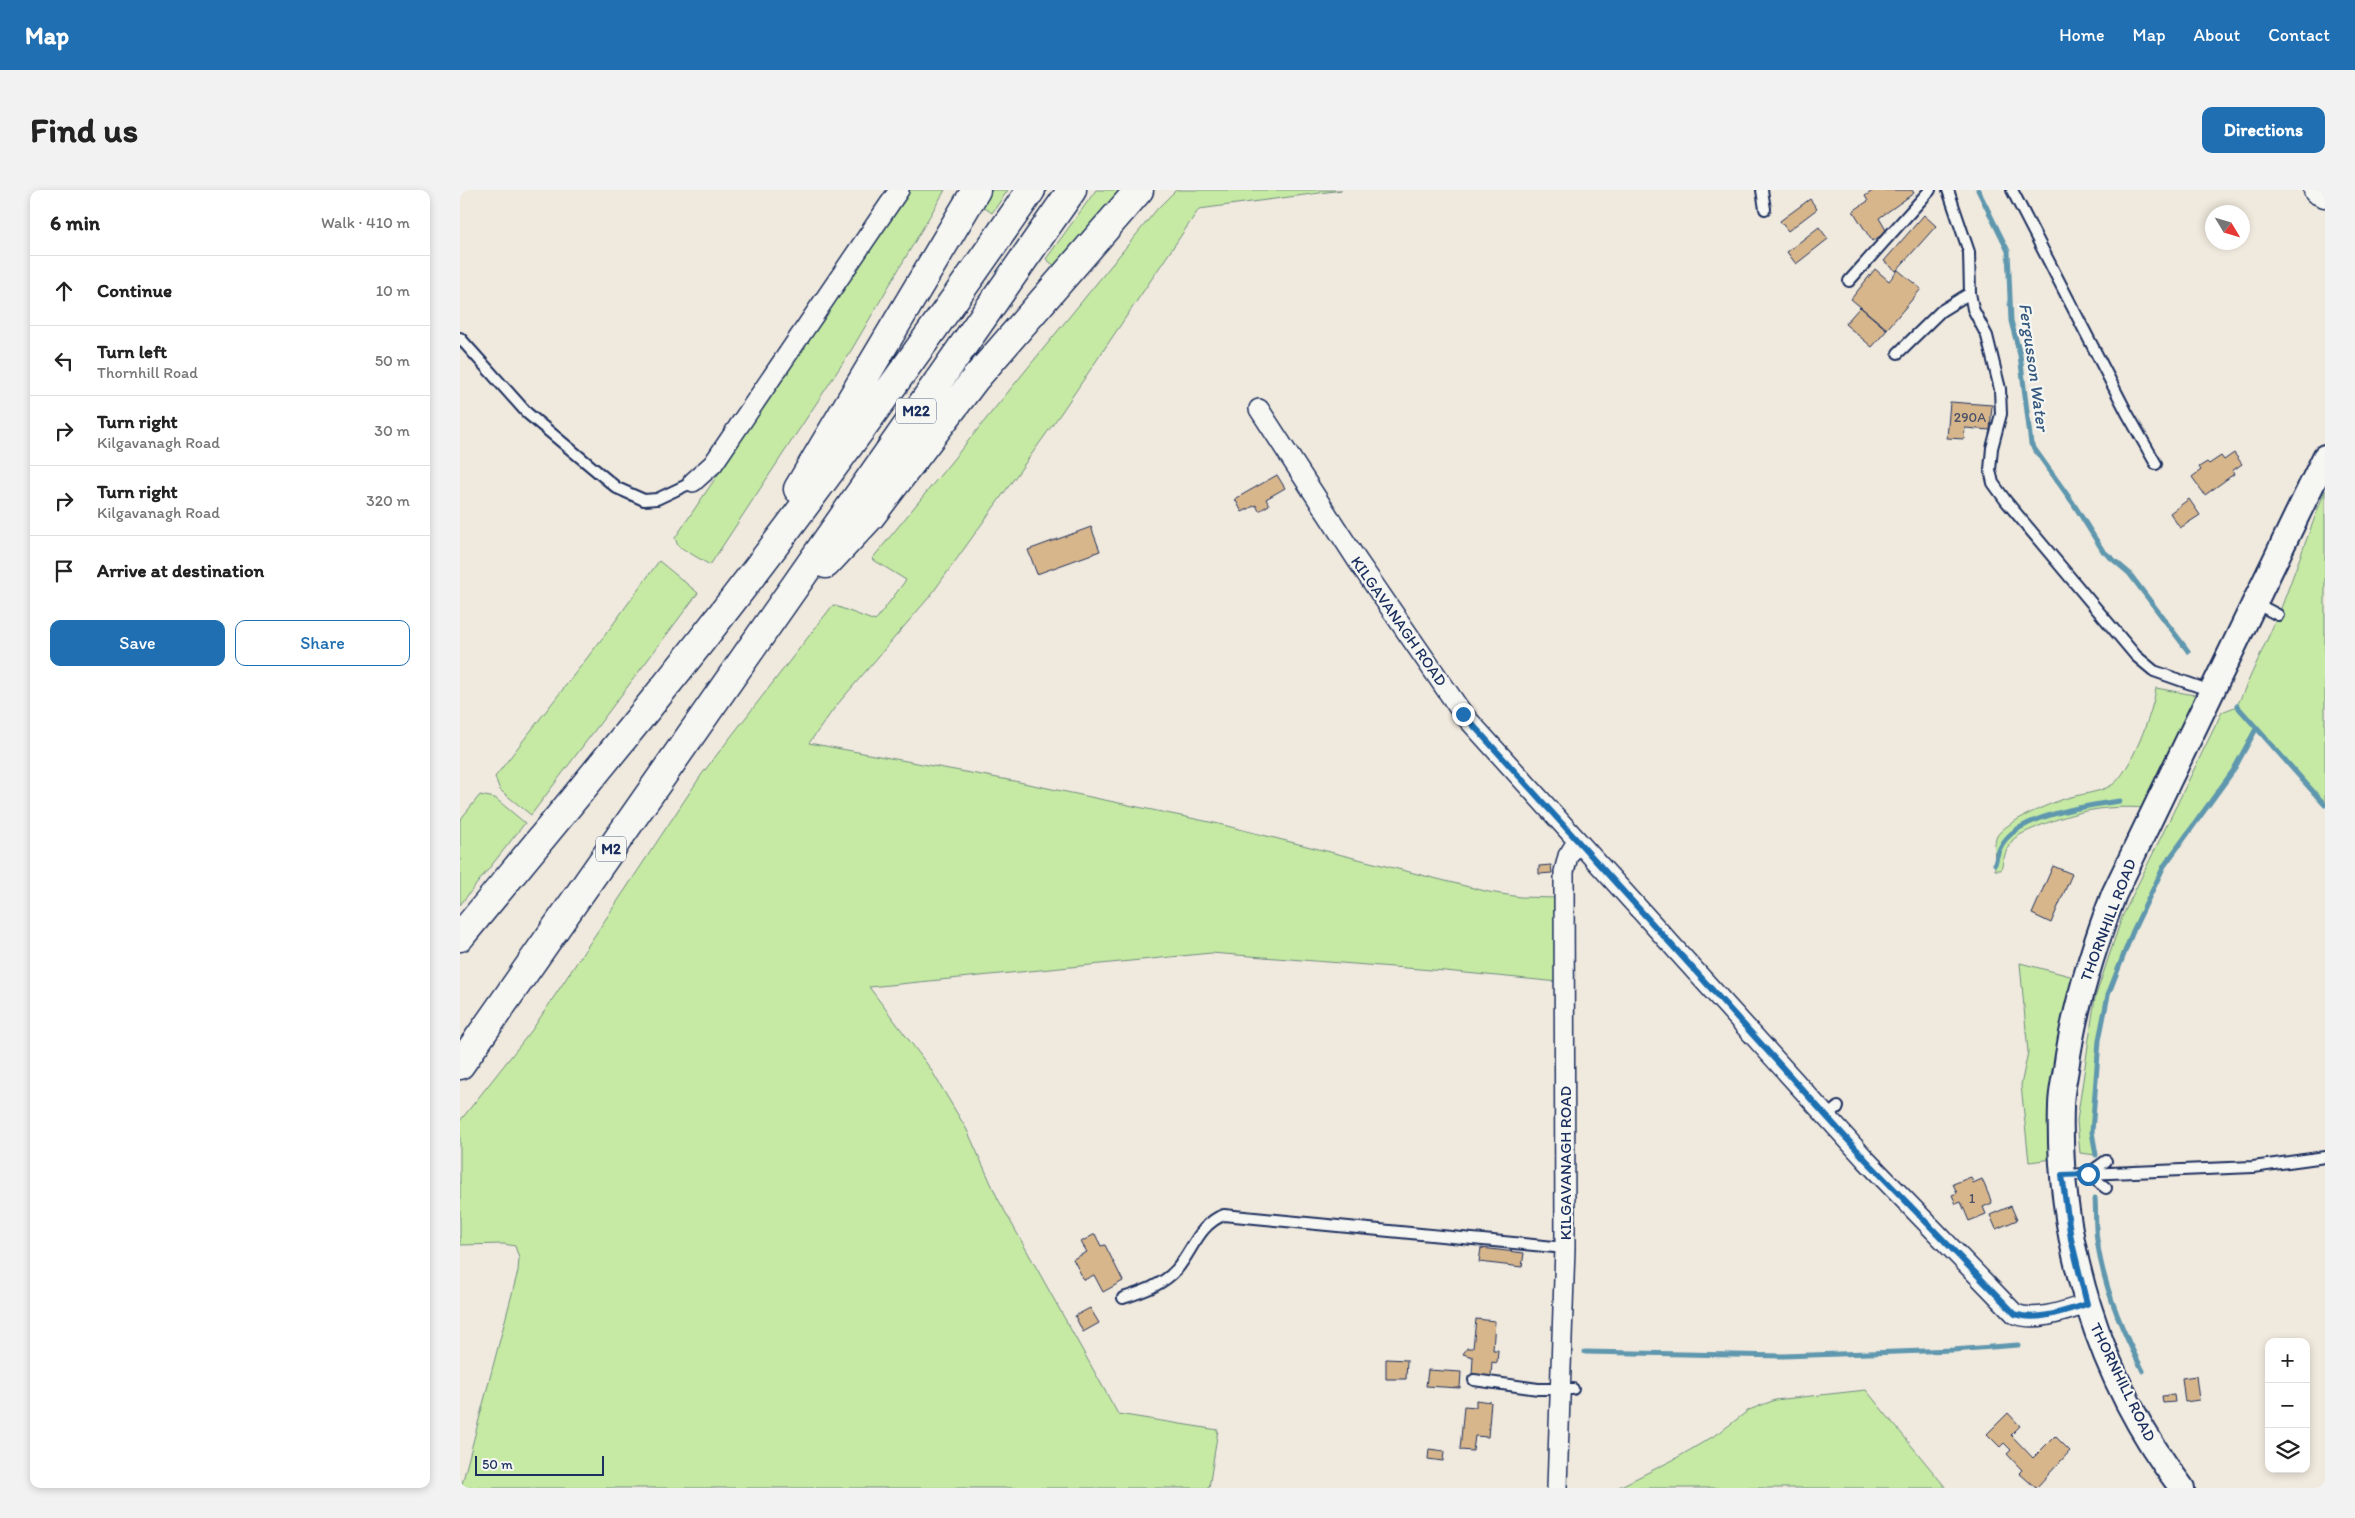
<!DOCTYPE html>
<meta charset="utf-8">
<style>
:root{--surface:#fff;--page:#f2f2f2;--text:#222;--muted:#767676;--line:#e0e0e0;--accent:#1f6fb2}
body{margin:0;font-family:Itim,sans-serif;background:var(--page);color:var(--text)}
.controls{position:absolute;right:15px;bottom:15px;display:grid;overflow:hidden;border-radius:10px;box-shadow:0 2px 8px #0003}
.controls button{width:45px;height:45px;display:grid;place-items:center;padding:0;border:0;border-bottom:1px solid var(--line);background:var(--surface);color:var(--text);font:25px sans-serif}
.compass{position:absolute;left:1745px;top:15px;width:45px;height:45px;border-radius:50%;background:var(--surface);box-shadow:0 2px 8px #0003;rotate:128deg}
.scale{position:absolute;left:15px;bottom:12px;width:129px;box-sizing:border-box;padding-left:5px;border:2px solid #1b2f5e;border-top:0;font-size:14px;line-height:18px;white-space:nowrap;color:#1b2f5e;-webkit-text-stroke:4px #f6f6f2;paint-order:stroke}
.stop{position:absolute;width:15px;height:15px;margin:-11px;border:4px solid #1f6fb2;border-radius:50%;background:#fff}
.stop.end{background:#1f6fb2;border-color:#fff;box-shadow:0 1px 5px #0008}
.list{margin:0;padding:0;list-style:none}
h2{display:flex;justify-content:space-between;align-items:center;height:65px;margin:0;padding:0 20px;font-size:21px}
h2 small{font-size:16px;font-weight:400;color:var(--muted)}
.list li{display:grid;grid-template-columns:32px 1fr auto;gap:15px;align-items:center;box-sizing:border-box;height:70px;padding:0 20px;border-top:1px solid var(--line)}
.list b{display:block;font-size:19px;white-space:nowrap}
.list p{margin:0;font-size:16px;white-space:nowrap;color:var(--muted)}
.list em{font-size:16px;font-style:normal;color:var(--muted)}
.actions{display:flex;gap:10px;padding:15px 20px}
.actions a{flex:1;padding:11px 0;border:1px solid var(--accent);border-radius:10px;text-align:center;font-size:18px;color:var(--accent)}
.actions .main{background:var(--accent);color:#fff}
.icon{flex:none;width:28px;height:28px;fill:none;stroke:currentColor;stroke-width:2;stroke-linecap:round;stroke-linejoin:round}
.map{position:relative;flex:none;width:1865px;height:1298px;overflow:hidden;border-radius:10px}
header{display:flex;align-items:center;gap:30px;box-sizing:border-box;height:70px;padding:0 25px;background:var(--accent);color:#fff}
header strong{font-size:24px}
nav{display:flex;gap:28px;margin-inline-start:auto;font-size:18px}
.intro{display:flex;align-items:center;justify-content:space-between;box-sizing:border-box;height:120px;padding:0 30px}
h1{margin:0;font-size:35px}
.button{padding:12px 22px;border-radius:10px;background:var(--accent);color:#fff;font-size:18px;font-weight:700}
main{display:flex;gap:30px;padding:0 30px}
aside{flex:1;background:var(--surface);border-radius:10px;box-shadow:0 2px 8px #0003}
.map>svg:first-child{display:block}
.green{fill:#c6eaa3;stroke:#708c80}
.lines{fill:none;stroke-linecap:round;stroke-linejoin:round}
.stream{stroke:#5e97ae;stroke-width:5}
.building{fill:#d8b68b;stroke:#1b2f5e}
.service-casing{stroke:#1b2f5e;stroke-width:14}
.minor-casing{stroke:#1b2f5e;stroke-width:22}
.tertiary-casing{stroke:#1b2f5e;stroke-width:28}
.trunk-casing{stroke:#1b2f5e;stroke-width:31}
.motorway-casing{stroke:#1b2f5e;stroke-width:31}
.service{stroke:#f6f6f2;stroke-width:10}
.minor{stroke:#f6f6f2;stroke-width:19}
.tertiary{stroke:#f6f6f2;stroke-width:24}
.trunk{stroke:#f6f6f2;stroke-width:28}
.motorway{stroke:#f6f6f2;stroke-width:28}
.route{stroke:#1f6fb2;stroke-width:6}
.labels{text-anchor:middle;dominant-baseline:central;stroke-width:4.5;stroke-linejoin:round;paint-order:stroke}
.number-label{font-size:14px;fill:#4a5169}
.shield{fill:#f6f6f2;stroke:#5d6b8a;stroke-width:1}
.shield-label{font-size:15px;font-weight:bold;fill:#1b2f5e}
.street-label{font-size:16px;fill:#1b2f5e;stroke:#f6f6f2}
.water-label{font-size:18px;font-style:italic;fill:#375a80;stroke:#f6f6f2}
</style>
<header>
<strong>Map</strong>
<nav><a>Home</a><a>Map</a><a>About</a><a>Contact</a></nav>
</header>
<div class="intro"><h1>Find us</h1><a class="button">Directions</a></div>
<main>
<aside>
<h2>6 min<small>Walk · 410 m</small></h2>
<ul class="list">
<li><svg class="icon" aria-label="ahead" viewBox="0 0 24 24"><path d="M12 20V5M6 11l6-6 6 6"/></svg><div><b>Continue</b></div><em>10 m</em></li>
<li><svg class="icon" aria-label="left" viewBox="0 0 24 24"><path d="M17 20v-9H6M10 6l-5 5 5 5"/></svg><div><b>Turn left</b><p>Thornhill Road</p></div><em>50 m</em></li>
<li><svg class="icon" aria-label="right" viewBox="0 0 24 24"><path d="M7 20v-9h11M14 6l5 5-5 5"/></svg><div><b>Turn right</b><p>Kilgavanagh Road</p></div><em>30 m</em></li>
<li><svg class="icon" aria-label="right" viewBox="0 0 24 24"><path d="M7 20v-9h11M14 6l5 5-5 5"/></svg><div><b>Turn right</b><p>Kilgavanagh Road</p></div><em>320 m</em></li>
<li><svg class="icon" aria-label="arrive" viewBox="0 0 24 24"><path d="M6 21V4h12l-3 4 3 4H6"/></svg><div><b>Arrive at destination</b></div></li>
</ul>
<div class="actions"><a class="main">Save</a><a>Share</a></div>
</aside>
<div class="map">
<svg width="1865" height="1298" viewBox="0 0 1865 1298">
<rect width="100%" height="100%" fill="#f0e9dd"/>
<filter id="ink" filterUnits="userSpaceOnUse"><feTurbulence type="fractalNoise" baseFrequency=".02" numOctaves="2"/><feDisplacementMap in="SourceGraphic" scale="10" xChannelSelector="R" yChannelSelector="G"/><feConvolveMatrix kernelMatrix="1 2 1 2 8 2 1 2 1" color-interpolation-filters="sRGB"/></filter>
<g filter="url(#ink)">
<path class="green" d="M450,0h35l-93,159 -142,216 -32,-19 -3,-8z
M532,0h16l-16,23 -10,-7z
M636,0h27l-66,78 -11,-9z
M716,0h166l-143,19 -138,204 -130,182 -95,111 -27,37 205,38 205,43 270,68 31,5 37,1 2,84 -114,-11 -234,-18 -342,34 61,81 37,62 31,69 120,215 100,16 -9,58h-748l57,-217 1,-13 -4,-12 -11,-2 -44,1v-124l72,-91 170,-256 131,-169 42,16 31,-41 -34,-21 286,-351z
M1865,300v315l-69,-76 -23,42 -69,95 -31,65 -25,64 -9,45 -7,92 4,23 -16,-2 -3,-32 18,-123 27,-81 100,-205 15,-6 43,-95z
M199,371l39,32 -167,222 -31,-25 -5,-13 116,-150z
M1696,498l44,8 -55,112c-41,-3 -68,3 -106,18 -8,4 -21,8 -27,15 -6,8 -9,19 -11,29h-6c0,-9 -2,-26 2,-34 8,-14 52,-32 67,-37 15,-5 35,-6 48,-14 18,-11 42,-76 44,-97z
M20,605l15,3 30,25 -65,82v-85z
M1560,773l54,14 -9,31 -13,78 1,73 -24,3 -8,-77 7,-33z
M1406,1200l80,98h-329l56,-28 46,-27 30,-23 26,-10z"/>
<g class="lines">
<path class="stream" d="M1518,0l30,61 3,70 9,34 11,89 42,59 30,48 26,22 59,78
M1777,516l88,99
M1535,674c2,-9 5,-19 11,-25 20,-24 84,-34 114,-38
M1636,965l-4,-23 7,-92 9,-45 25,-64 31,-65 69,-95 23,-42
M1635,1008c1,14 0,28 2,42 6,45 25,91 46,131
M1125,1162l198,4 170,-6 65,-5"/>
</g>
<path class="building" d="M1414,0h38l2,3 -35,25 8,14 -15,9 -19,-30 15,-10 -3,-5z
M1350,9l7,10 -29,22 -8,-10z
M1464,25l12,11 -40,45 -12,-10z
M1359,37l9,12 -32,25 -9,-12z
M1415,79l14,12 9,-11 23,19 -34,40 -36,-30z
M1400,117l27,23 -15,17 -27,-23z
M1490,212l42,3 -2,25 -25,-2 -1,11 -17,-1z
M1774,263l8,11 -10,7 2,3 -29,21 -13,-18 9,-7 -2,-3 8,-5 2,2 12,-8 3,4z
M817,285l8,13 -19,11 3,6 -10,6 -3,-6 -14,7 -7,-13z
M1729,309l11,16 -20,13 -10,-15z
M631,337l9,24 -63,23 -9,-24z
M1091,675l1,8 -13,1v-8z
M1593,676l19,8 -21,49 -19,-9z
M1511,987l2,6 9,-4 10,24 -9,4 3,7 -17,7 -8,-19 -5,2 -4,-9 5,-2 -4,-9z
M1551,1016l6,14 -21,9 -6,-14z
M635,1044l6,12 4,-1 18,36 -20,11 -9,-17 -10,5 -11,-21 14,-7 -6,-10z
M1021,1058l43,5 -2,14 -43,-5z
M630,1118l9,15 -16,9 -8,-16z
M1016,1129l19,2 -2,29h5l-1,13 -5,-1 -1,15 -19,-1 1,-19 -10,-3 4,-6h6z
M926,1169l21,1 -1,19h-20z
M968,1180l33,2 -1,16 -34,-2z
M1736,1186l3,24 -14,2 -3,-24z
M1714,1205l1,7 -12,1 -1,-7z
M1016,1210l15,2 -3,35 -13,-1 -2,15 -13,-1 4,-44 12,1z
M1548,1223l12,13 -9,9 22,23 22,-22 15,15 -34,37 -17,-15 3,-3 -15,-16 4,-4 -7,-7 -4,4 -13,-13z
M969,1259l15,2 -1,10 -15,-2z"/>
<g class="lines">
<g class="service-casing">
<path id="service" d="M1302,0l3,19
M1552,0l115,223 29,51
M1389,91l81,-91
M1510,103l3,16 14,27 13,53 1,25 -9,34 -2,22 3,13 13,18 130,155 18,15 57,20
M0,148l67,75 90,75 27,12 13,-1 36,-17
M1438,163l43,-42 29,-18 -1,-41 -21,-62
M1795,413l23,12
M1367,926l11,-9
M1603,985l190,-8 72,-10
M1646,998l-18,-14 18,-13
M663,1108c19,-6 40,-13 54,-29 15,-18 23,-46 47,-54l341,33
M1014,1190l64,9h35"/>
</g>
<g class="minor-casing">
<path id="minor" d="M799,219l98,151 106,154 403,446 149,154c22,8 50,-3 72,-10
M233,292l20,-18 186,-274
M1097,1298l8,-240 -1,-376 4,-16 9,-14"/>
</g>
<g class="tertiary-casing">
<path id="tertiary" d="M1722,1298c-83,-108 -125,-247 -121,-382 0,-12 3,-25 5,-37 8,-61 26,-118 48,-175l211,-437"/>
</g>
<g class="trunk-casing">
<path id="trunk" d="M1858,0l7,3"/>
</g>
<g class="motorway-casing">
<path id="motorway" d="M338,299l178,-299
M366,374l44,-47 105,-138 164,-189
M0,747c65,-79 131,-158 195,-238 132,-164 256,-336 376,-509
M0,875l612,-875"/>
</g>
<use href="#service" class="service"/>
<use href="#minor" class="minor"/>
<use href="#tertiary" class="tertiary"/>
<use href="#trunk" class="trunk"/>
<use href="#motorway" class="motorway"/>
</g>
</g>
<g class="lines" filter="url(#ink)">
<path class="route" d="M1003,524l403,446 149,154c22,8 49,-3 72,-10l-16,-65 -9,-64 26,-1"/>
</g>
<g class="labels">
<g class="number-label">
<text x="1510" y="227">290A</text>
<text x="1512" y="1008">1</text>
</g>
<g class="shield">
<rect x="436" y="208.5" width="40" height="25" rx="4"/>
<rect x="136" y="646.5" width="30" height="25" rx="4"/>
</g>
<g class="shield-label">
<text x="456" y="221">M22</text>
<text x="151" y="659">M2</text>
</g>
<g class="street-label">
<text transform="translate(939 431) rotate(55)">KILGAVANAGH ROAD</text>
<text transform="translate(1648 730) rotate(-69)">THORNHILL ROAD</text>
<text transform="translate(1105 973) rotate(-90)">KILGAVANAGH ROAD</text>
<text transform="translate(1663 1192) rotate(64)">THORNHILL ROAD</text>
</g>
<g class="water-label">
<text transform="translate(1574 177) rotate(82)">Fergusson Water</text>
</g>
</g>
</svg>
<div class="controls">
<button>+</button>
<button>−</button>
<button><svg class="icon" aria-label="layers" viewBox="0 0 24 24"><path d="M12 4l9 5-9 5-9-5zM3 14l9 5 9-5"/></svg></button>
</div>
<svg class="compass" viewBox="-18 -18 36 36"><path d="M0-13l5 13h-10z" fill="#e53935"/><path d="M0 13l5-13h-10z" fill="#767676"/></svg>
<div class="scale">50 m</div>
<div class="stop" style="left:1628px;top:984px"></div>
<div class="stop end" style="left:1003px;top:524px"></div>
</div>
</main>
